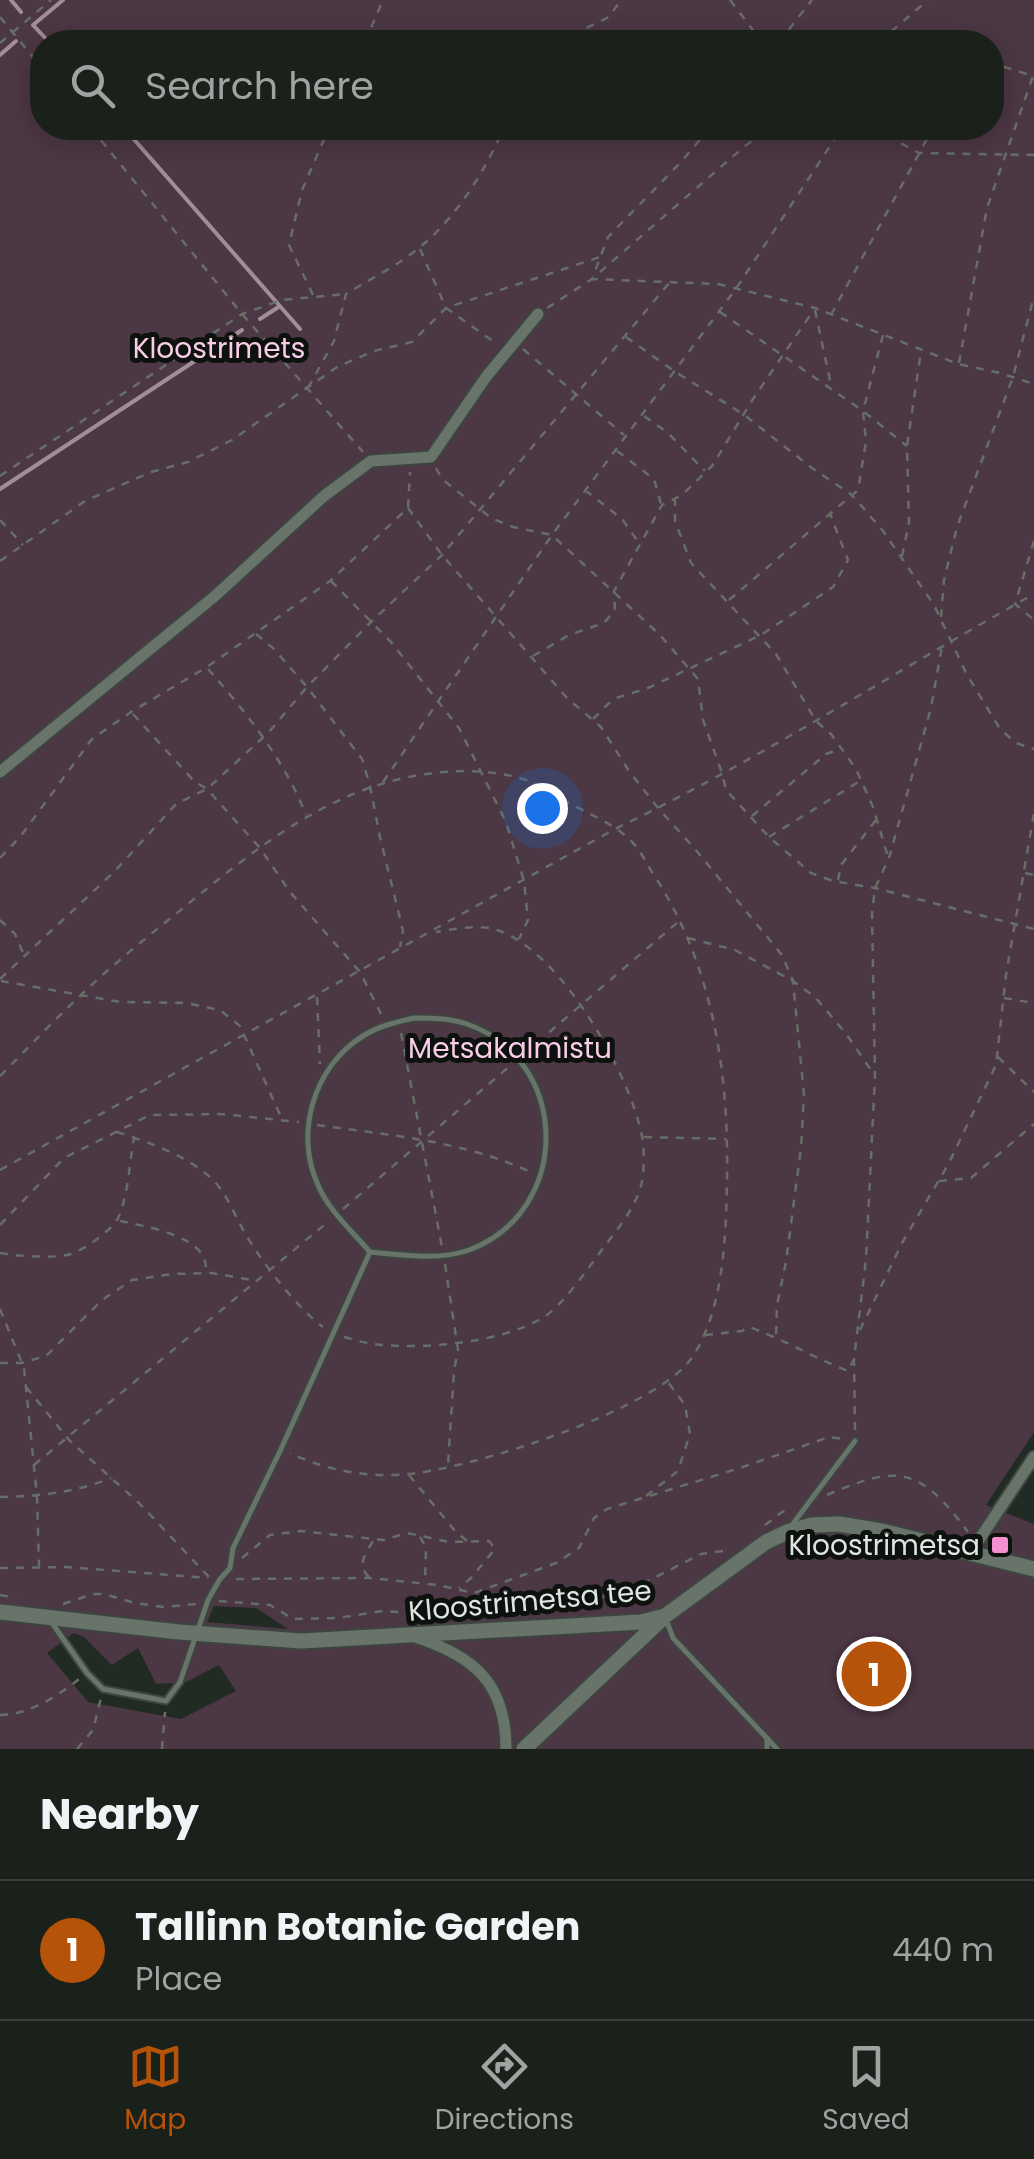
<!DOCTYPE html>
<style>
:root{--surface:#1a201a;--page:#272d27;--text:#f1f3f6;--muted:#9fa3a2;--line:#383e39;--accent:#b45309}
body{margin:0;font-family:Poppins,sans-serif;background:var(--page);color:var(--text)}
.you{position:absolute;left:542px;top:808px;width:35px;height:35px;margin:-25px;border:8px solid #fff;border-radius:50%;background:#1a73e8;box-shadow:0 0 0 15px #1a73e833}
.badge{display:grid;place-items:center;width:65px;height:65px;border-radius:50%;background:var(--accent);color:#fff;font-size:32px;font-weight:700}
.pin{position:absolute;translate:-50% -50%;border:5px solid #fff;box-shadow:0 2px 10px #0006}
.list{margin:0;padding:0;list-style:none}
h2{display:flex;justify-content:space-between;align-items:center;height:130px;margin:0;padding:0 40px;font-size:42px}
h2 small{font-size:32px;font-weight:400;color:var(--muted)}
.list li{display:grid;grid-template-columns:65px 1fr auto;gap:30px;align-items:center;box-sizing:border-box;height:140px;padding:0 40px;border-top:2px solid var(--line)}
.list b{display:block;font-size:38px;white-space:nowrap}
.list p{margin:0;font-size:32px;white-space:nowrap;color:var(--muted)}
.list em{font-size:32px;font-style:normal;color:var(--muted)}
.icon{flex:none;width:55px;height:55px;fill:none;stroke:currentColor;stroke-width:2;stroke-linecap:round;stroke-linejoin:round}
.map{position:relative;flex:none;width:1034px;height:1749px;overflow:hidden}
.search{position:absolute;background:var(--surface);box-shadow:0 5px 25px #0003;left:30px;right:30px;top:30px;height:110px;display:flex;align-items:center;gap:25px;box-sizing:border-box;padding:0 35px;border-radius:40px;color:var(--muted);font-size:38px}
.sheet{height:270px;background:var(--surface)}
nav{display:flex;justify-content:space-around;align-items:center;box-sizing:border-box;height:140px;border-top:2px solid var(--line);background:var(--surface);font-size:28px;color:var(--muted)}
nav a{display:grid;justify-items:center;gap:5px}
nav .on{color:var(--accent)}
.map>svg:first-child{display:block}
.green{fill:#4c3744;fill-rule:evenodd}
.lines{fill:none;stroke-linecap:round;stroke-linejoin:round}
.stream{stroke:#9f8d98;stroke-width:4}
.lane-casing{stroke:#3e4540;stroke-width:9}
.street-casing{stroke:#3e4540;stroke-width:15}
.secondary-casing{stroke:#3e4540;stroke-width:19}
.path{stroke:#666e67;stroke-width:2.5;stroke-dasharray:8 8;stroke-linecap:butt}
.lane{stroke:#68736a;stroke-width:5}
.street{stroke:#68736a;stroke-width:11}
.secondary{stroke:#68736a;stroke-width:15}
.poi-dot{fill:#f591d2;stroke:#0e120f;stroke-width:4}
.labels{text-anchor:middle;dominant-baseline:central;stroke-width:10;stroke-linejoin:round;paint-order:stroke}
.park-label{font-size:28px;fill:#f9cde7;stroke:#0e120f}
.poi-label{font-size:28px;fill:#dfe5e0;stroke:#0e120f;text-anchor:end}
.street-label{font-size:28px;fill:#dfe5e0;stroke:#0e120f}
</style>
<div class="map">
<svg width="1034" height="1749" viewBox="0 0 1034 1749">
<rect width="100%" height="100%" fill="#222b23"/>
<path class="green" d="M0,0h1034v1432l-48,73 48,19v225h-1034zM42,42h950v86h-950zM214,1606l42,2 32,21 -81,-7zM74,1633l10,4 28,28 26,-17 18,36 30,-2 33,-17 17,26 -55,28 -93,-17 -41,-49z"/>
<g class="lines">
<path class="stream" d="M11,0l10,12
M49,42l-16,-17 30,-25
M0,55l16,-14
M124,128l176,201
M260,319l20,-13
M0,489l242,-159"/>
<g class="lane-casing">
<path id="lane" d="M414,1018c18,0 35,0 53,6 104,36 106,187 2,226 -31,11 -67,5 -99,2 -18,-21 -41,-41 -52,-67 -24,-52 -4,-119 45,-149 16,-10 33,-14 51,-18z
M792,1525l63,-84
M666,1619l7,19 104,111
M50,1620l37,53 16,16 63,12 14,-19 28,-82 12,-21 10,-11 3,-20 48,-99 89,-197
M767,1749v-11"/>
</g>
<g class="street-casing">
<path id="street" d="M0,772l215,-176 109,-100 47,-35 60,-4 55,-80 52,-63
M971,1552l63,-95
M415,1637c59,19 91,46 91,112"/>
</g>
<g class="secondary-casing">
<path id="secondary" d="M0,1612l179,20 122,9 340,-19 24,-6 101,-74 21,-10 25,-7 27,-1 43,7 152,38
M524,1749l139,-131"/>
</g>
<path class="path" d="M730,0l32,42
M0,17l42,51
M365,42l18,-42
M558,42l51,-25 12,-17
M779,42l33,-42
M879,42l49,-42
M0,43l51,-43
M91,128l151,186 121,138
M710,128l-29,34 -73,75 -16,42 126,5 97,24 143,56 42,9 34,11
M873,128l46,25 115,2
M420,249l26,59 51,36
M313,295l-24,-50 13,-55 27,-62
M547,308l45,-29 153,-133 26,-18
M815,310l16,75
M720,312l143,99 44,35
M831,315l102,-187
M626,337l48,34 69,43 69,54 40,27 31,36 51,74 32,68 34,56 16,14 18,6
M523,349l101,86
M959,363l28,-155 46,-132 -41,-13
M308,388l26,-47 12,-47c24,-15 51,-28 73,-46 38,-31 65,-76 85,-120
M644,416l24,17 37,38
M617,451l37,28 7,25
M436,468l6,11 49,39 22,9 39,8 108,100 38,44 5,41 19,53 4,17 43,47 42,36 22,8 42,7 159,41
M0,476l242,-162 40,-14 64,-6
M585,490l37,29 17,24
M675,498v23l16,42 85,91 40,67 15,13 25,35 17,38 15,50
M408,508l34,47 125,143 34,29 28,44 29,37 37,41 87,106 11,26 11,114 -3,53 -15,114 -9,43 -1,32
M0,520l23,25
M1034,541l-19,63 19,16
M902,556l7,-33 -2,-77 14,-95
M0,561l85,-60 66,-29 37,-10 44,-22 105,-73 37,-16 38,-9 34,-34 154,-51
M331,581l60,61 68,86 47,94 18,59 4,39 -9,19
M729,600l129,-110 8,-49 -3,-30 20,-76
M941,617l3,-37 13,-53 56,-150 21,-81
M256,634l18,15 33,38 55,72 8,27 10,51 23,94 -3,16
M533,656l36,-21 35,-12 11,-13 -1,-19 48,-86 20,-10 30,-29 41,-67 60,-88
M208,669c38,43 77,92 98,146
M133,714l61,67 13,8 53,59 30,44 70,80 21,42
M593,719l20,-20 35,-11 113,-53 72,-48 15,-27 -18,-46
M383,782l169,-247 183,-245 107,-162
M752,816l74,-62 14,-5
M769,837l91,-56
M0,858l20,-21 72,-98 39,-27 76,-45 123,-86 78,-73 2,-36
M1025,873l9,2
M838,880l3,-15 35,-45
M0,920l15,14 9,21
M688,938l47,12 58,31 22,16 32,38 26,38
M0,979l115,-108 61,-67 31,-15 62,-57 38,-45 64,-65 71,-67 228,-273
M1,981l119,21 66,1 34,7 20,16 41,91
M317,997l3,67
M1004,998l30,5
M401,1033l41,214
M525,1053l153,-131
M998,1057l36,35
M0,1076c27,-27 52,-54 80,-80 37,-36 79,-68 119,-101 69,-56 137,-108 227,-121 32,-5 72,-4 103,7 13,5 26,14 38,21 22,12 50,23 66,41 8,8 13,20 19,29 61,92 77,200 75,307 -1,56 -3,129 -34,177 -34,53 -213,109 -276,117 -42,6 -88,-1 -127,-20
M317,1125c71,10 146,16 211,46
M117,1132c31,10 72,24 96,48 15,15 21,35 32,53 15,27 53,76 78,94
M644,1137l82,2
M0,1170l615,-341c144,-69 279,-157 419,-235
M939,1181l32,-3 63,-54
M343,1209l168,-144
M120,1221c24,5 94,16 85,52
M0,1225l64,-67 86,-43 71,-1 78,8
M0,1253c16,3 56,6 71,1 13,-4 44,-26 48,-38 10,-25 10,-52 15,-78
M445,1264l13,86 -4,21 -6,94
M0,1309l24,59 13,128 2,70
M860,1330l42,-87 47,-80 47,-98 10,-90 28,-162
M705,1335l37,-4 7,-4c34,12 65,31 99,44l6,-12
M344,1337c9,2 20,6 29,7 50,6 129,-1 171,-27 20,-13 45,-50 60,-70 16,-21 37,-46 39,-73 1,-12 1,-27 -1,-38 -13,-64 -81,-185 -145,-206 -18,-6 -43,-1 -61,2
M0,1363h21l25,-7 56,-56 30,-20 40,-6 40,-1 40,7
M26,1387l44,54 68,61 71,75
M855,1430l-1,-71 12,-100 9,-183 -3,-162 3,-26 14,-30 42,-150 11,-62
M34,1465l295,-244
M409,1475l46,56 12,10
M827,1495c73,-32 93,-27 141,37
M646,1496l32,-25 12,-37 -5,-29 -17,-23
M0,1497c39,-1 74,-4 111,-19
M765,1525l17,-13 10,-3
M420,1537l6,10 -1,35
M242,1558l28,-23 30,-4 83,9 24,-7 42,9 40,-1 6,8 -24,29 -12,10
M0,1568l67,-1 141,11
M369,1577c-13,-12 -3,-24 4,-36
M236,1579l134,-1 68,7 36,8 82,-30 23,-15 15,-30 13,-9 133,-41 89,-31 14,2
M0,1595l16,3
M219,1601l51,4 23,14 44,-1 46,-7 62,4 22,-2 26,-7 99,-7 34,-7 75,-38 29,-4
M63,1604l30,-10h11l31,9 28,4 34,-3
M0,1715c28,0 58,-19 79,-36
M77,1749l16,-19 8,-32
M162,1749l3,-37"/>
<use href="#lane" class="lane"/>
<use href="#street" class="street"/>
<use href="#secondary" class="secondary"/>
</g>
<rect class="poi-dot" x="990" y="1535" width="20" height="20" rx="5"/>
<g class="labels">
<g class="park-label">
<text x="219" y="348">Kloostrimets</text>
<text x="510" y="1048">Metsakalmistu</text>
</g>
<g class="poi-label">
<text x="980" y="1545">Kloostrimetsa</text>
</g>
<g class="street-label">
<text transform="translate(530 1601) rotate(-5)">Kloostrimetsa tee</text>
</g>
</g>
</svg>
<div class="you"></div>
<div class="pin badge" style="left:874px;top:1674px">1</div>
<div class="search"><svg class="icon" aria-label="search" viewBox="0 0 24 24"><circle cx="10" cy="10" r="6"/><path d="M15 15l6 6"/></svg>Search here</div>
</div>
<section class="sheet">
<h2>Nearby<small></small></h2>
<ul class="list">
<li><span class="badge">1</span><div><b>Tallinn Botanic Garden</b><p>Place</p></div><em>440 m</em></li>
</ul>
</section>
<nav>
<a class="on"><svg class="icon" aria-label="map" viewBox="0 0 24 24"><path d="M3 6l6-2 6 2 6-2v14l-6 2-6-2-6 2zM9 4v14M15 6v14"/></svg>Map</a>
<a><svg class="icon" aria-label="directions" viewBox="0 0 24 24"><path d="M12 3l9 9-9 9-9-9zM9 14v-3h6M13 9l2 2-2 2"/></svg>Directions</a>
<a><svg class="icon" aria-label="saved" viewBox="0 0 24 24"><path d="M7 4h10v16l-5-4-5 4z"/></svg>Saved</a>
</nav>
